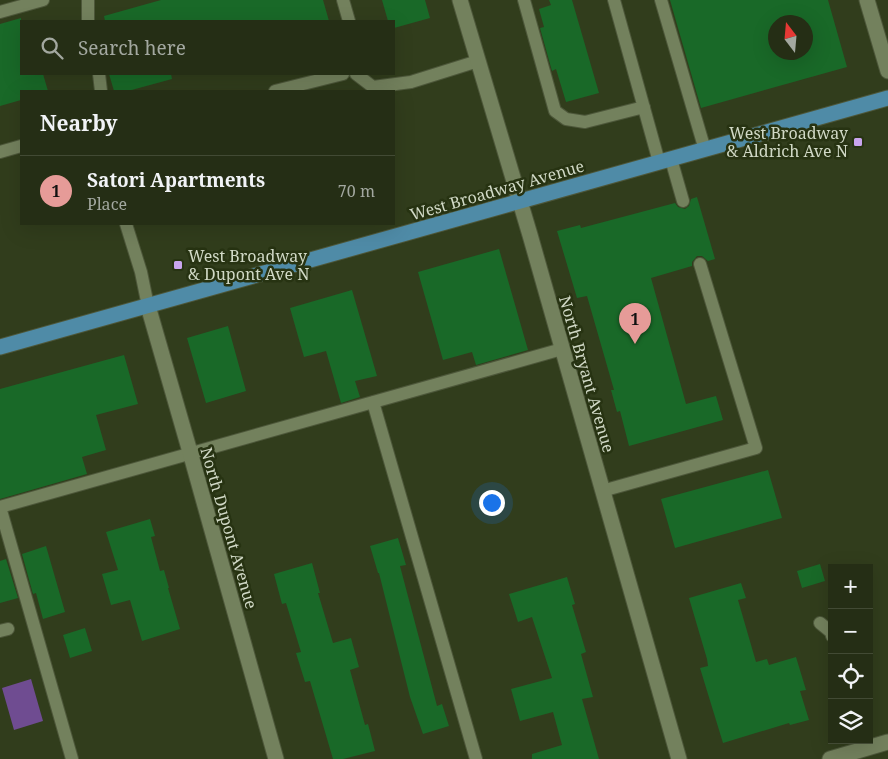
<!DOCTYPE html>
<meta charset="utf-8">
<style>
:root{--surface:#252e15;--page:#313a22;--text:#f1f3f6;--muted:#a3a8a0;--line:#424a34;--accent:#e69b98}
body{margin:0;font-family:"Noto Serif",serif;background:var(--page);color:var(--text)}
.controls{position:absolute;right:15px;bottom:15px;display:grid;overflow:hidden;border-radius:0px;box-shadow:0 5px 20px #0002}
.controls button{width:45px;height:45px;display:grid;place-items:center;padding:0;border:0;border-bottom:1px solid var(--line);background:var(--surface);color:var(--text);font:25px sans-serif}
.compass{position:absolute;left:768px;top:15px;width:45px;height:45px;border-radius:50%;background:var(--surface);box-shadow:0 5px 20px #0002;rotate:344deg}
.you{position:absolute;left:491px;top:502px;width:18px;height:18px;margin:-12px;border:4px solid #fff;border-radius:50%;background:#1a73e8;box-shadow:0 0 0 8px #1a73e833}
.badge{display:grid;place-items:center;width:32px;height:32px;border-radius:50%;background:var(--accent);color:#111;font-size:16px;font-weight:700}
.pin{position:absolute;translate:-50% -41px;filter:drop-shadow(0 1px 2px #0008)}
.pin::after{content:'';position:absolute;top:26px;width:18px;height:15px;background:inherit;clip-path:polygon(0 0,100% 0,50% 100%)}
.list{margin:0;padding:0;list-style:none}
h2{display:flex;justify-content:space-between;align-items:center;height:65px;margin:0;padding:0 20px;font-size:21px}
h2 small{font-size:16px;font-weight:400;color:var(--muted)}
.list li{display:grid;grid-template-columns:32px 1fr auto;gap:15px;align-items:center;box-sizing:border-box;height:70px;padding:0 20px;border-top:1px solid var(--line)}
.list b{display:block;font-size:19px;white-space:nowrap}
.list p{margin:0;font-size:16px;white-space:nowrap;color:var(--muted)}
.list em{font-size:16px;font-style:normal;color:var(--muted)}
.icon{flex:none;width:28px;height:28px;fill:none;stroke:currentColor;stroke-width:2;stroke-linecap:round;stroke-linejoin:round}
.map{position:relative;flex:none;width:888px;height:759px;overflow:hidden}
.search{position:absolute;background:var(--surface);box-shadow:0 5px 20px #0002;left:20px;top:20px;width:375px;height:55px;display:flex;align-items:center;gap:12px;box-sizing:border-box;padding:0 18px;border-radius:0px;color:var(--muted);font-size:19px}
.panel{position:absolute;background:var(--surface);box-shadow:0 5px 20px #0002;left:20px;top:90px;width:375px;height:135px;border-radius:0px}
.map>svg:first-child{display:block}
.green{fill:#6f4c91}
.building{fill:#196928;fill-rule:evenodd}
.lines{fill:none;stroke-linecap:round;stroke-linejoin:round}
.lane-casing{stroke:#4d573a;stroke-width:14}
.street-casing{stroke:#4d573a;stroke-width:17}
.primary-casing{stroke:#4d573a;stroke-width:17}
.lane{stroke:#73815d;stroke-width:12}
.street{stroke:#73815d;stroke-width:15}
.primary{stroke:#4f8ba7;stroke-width:15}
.poi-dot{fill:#c9a5ee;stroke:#273312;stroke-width:2}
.labels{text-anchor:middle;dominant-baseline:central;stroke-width:5;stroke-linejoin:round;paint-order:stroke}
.poi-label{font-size:16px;fill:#d1d9c6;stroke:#273312;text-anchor:end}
.street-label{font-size:16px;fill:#d1d9c6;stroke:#273312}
</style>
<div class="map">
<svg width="888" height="759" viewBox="0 0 888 759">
<rect width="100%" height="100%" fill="#313d1c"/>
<path class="green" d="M31,679l12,42 -29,9 -12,-42z"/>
<path class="building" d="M161,0h162l6,21h-224l-1,-5z
M382,0h43l5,18 -36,10v-7h-6z
M549,0h23l27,93 -33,9 -10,-33 -4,2 -12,-43 4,-1 -5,-18 12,-4z
M670,0h158l19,67 -146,41zM776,22h30v30h-30z
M21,18v56h22l5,17h-27v9l-21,6v-82z
M109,74h62l1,5 -44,12h-14z
M697,197l18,62 -7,2 -6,-5h-5l-5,6v4l-41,12 35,126 30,-8 7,24 -94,26 -9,-35 -3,1 -6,-22h3l-27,-94 -10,2 -20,-67 23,-6 1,3 94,-25 3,4 7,2 4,-3 2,-7z
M499,249l29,101 -52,15 -4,-13 -29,8 -25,-88z
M352,290l25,86 -22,5 5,16 -19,6 -15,-52 -22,6 -14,-49z
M228,326l18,65 -40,12 -19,-65z
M124,355l14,49 -42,11 10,35 -24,7 5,17 -87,25v-110z
M768,470l14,48 -107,30 -14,-49z
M150,519l5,17 -4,1 9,34 4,-1 5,18h-1l12,41 -38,12 -12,-41 -19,5 -9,-31 16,-4 -12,-38z
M398,538l8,27 -6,1 37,140 5,-2 7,22 -26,8 -13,-37 -31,-124h-1l-8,-27z
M46,546l19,66 -22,7 -7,-26 -3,1 -11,-40z
M6,559l12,39 -18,5v-42z
M312,563l8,30h-2l15,50 18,-5 8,29 -9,3 15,55 3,-1 7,27 -32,8h-10l-23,-78 -5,1 -9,-29 5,-1 -15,-49 -4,1 -8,-30z
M820,564l5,17 -23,7 -5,-17z
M567,577l8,27 -3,1 14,47 -5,2 12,43 -11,2 17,60h-67v-5l30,-9 -9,-33 -33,9 -9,-32 41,-11 -20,-61 -14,5 -9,-28z
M741,583l5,15 -8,2 18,62 11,-3 2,6 27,-8 10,33 -6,1 9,29 -19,5 -1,-2 -66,20 -23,-75 8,-2 -1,-7 -18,-61z
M85,628l7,23 -22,7 -7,-23z"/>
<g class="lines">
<g class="lane-casing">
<path id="lane" d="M343,0l6,21
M524,0l31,111 11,8 19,3 59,-15
M614,0l45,162
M661,0l44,150
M0,12l43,-12
M88,21v-21
M99,74l2,17
M356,74l17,13 38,-5 67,-21
M275,91l68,-17
M0,152l21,-6
M671,159l12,42
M126,224l15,48 7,34
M373,402l103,357
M602,491l154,-43 -56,-184
M0,507l562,-158
M0,507l72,252
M820,623l11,9 1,4
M0,631l8,-2"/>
</g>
<g class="street-casing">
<path id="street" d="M460,0l70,235 149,524
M867,0l21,71
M148,306l42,146 86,307
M830,759l58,-17"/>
</g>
<g class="primary-casing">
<path id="primary" d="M0,347l888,-249"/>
</g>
<use href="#lane" class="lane"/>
<use href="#street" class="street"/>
<use href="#primary" class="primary"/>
</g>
<g class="poi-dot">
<rect x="853" y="137" width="10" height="10" rx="2.5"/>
<rect x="173" y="260" width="10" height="10" rx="2.5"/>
</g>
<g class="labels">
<g class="poi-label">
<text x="848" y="133">West Broadway<tspan x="848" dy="18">&amp; Aldrich Ave N</tspan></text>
<text x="188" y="256" text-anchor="start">West Broadway<tspan x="188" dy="18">&amp; Dupont Ave N</tspan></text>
</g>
<g class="street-label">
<text transform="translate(497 190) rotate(-16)">West Broadway Avenue</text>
<text transform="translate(587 374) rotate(74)">North Bryant Avenue</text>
<text transform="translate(229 528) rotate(74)">North Dupont Avenue</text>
</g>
</g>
</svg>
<div class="controls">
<button>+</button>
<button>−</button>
<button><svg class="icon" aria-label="locate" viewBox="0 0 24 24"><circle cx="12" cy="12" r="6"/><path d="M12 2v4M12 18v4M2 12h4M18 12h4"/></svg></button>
<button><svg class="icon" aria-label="layers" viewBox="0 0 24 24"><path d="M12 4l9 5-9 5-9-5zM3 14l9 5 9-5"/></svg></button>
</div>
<svg class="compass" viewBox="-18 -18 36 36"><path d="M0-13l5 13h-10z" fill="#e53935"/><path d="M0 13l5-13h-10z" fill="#a3a8a0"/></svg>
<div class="you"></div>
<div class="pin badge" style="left:635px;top:344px">1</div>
<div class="search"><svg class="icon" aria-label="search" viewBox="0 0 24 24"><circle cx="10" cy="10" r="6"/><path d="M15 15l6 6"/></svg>Search here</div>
<section class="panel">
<h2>Nearby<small></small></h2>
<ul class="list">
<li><span class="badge">1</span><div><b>Satori Apartments</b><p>Place</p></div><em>70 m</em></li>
</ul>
</section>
</div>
